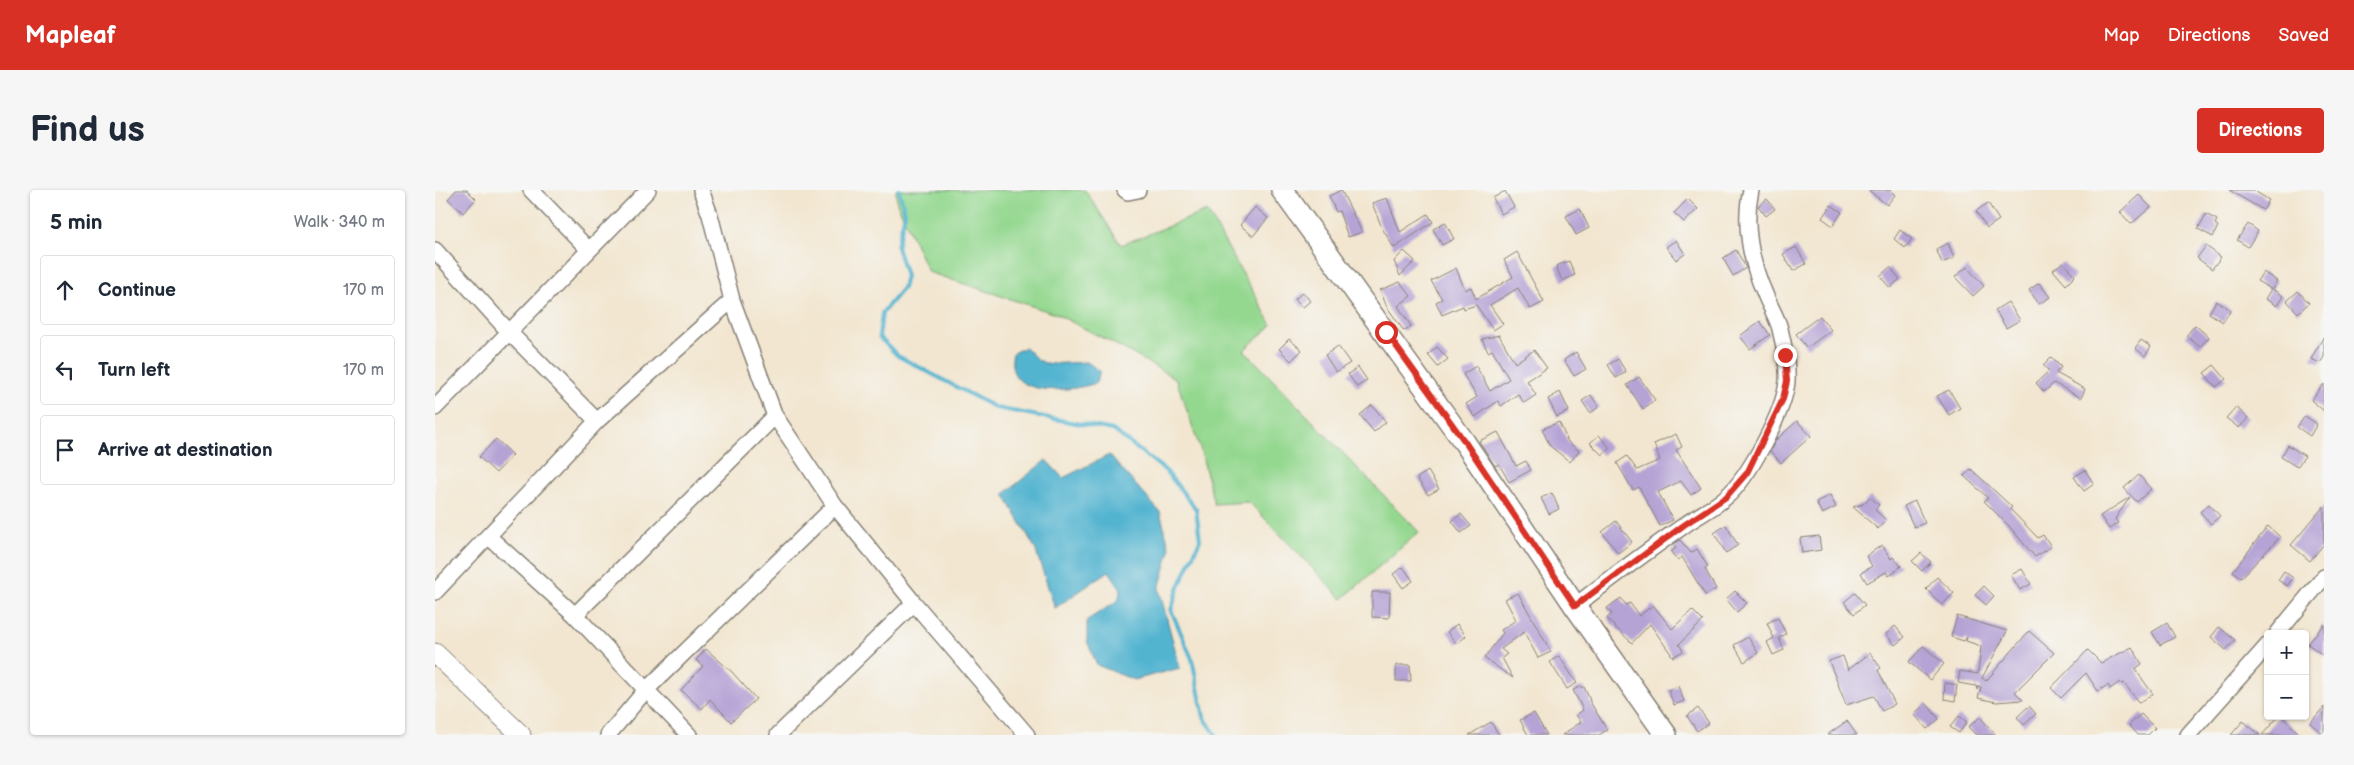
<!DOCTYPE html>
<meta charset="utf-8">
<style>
:root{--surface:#fff;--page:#f6f6f7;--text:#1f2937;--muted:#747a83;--line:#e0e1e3;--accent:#d93025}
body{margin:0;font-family:"Balsamiq Sans",sans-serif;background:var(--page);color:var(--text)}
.controls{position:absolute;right:15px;bottom:15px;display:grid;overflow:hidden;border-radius:5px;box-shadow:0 1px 4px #0004}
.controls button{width:45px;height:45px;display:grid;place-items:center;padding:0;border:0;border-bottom:1px solid var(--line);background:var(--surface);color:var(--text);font:25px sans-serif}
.stop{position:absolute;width:15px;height:15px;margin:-11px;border:4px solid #d93025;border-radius:50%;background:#fff}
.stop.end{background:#d93025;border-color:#fff;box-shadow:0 1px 5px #0008}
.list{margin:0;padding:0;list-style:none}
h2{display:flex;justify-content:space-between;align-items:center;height:65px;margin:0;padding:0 20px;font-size:21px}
h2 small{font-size:16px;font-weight:400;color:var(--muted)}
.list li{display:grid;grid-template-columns:32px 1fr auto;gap:15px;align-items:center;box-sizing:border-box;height:70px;margin:0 10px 10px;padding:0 10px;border:1px solid var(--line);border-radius:5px}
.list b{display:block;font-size:19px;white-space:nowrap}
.list em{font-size:16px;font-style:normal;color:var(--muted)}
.icon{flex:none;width:28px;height:28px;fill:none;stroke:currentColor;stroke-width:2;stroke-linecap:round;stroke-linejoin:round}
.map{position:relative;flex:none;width:1889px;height:545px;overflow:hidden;border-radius:5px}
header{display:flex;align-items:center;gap:30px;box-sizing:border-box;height:70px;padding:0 25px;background:var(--accent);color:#fff}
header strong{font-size:24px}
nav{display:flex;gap:28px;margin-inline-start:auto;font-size:18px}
.intro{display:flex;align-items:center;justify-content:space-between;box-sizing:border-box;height:120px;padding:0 30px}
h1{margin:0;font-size:35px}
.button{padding:12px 22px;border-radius:5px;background:var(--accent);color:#fff;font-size:18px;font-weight:700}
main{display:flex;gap:30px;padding:0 30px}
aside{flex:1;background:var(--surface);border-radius:5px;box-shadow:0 1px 4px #0004}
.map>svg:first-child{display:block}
.green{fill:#94d890;stroke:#587a56}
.water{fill:#52b4d0;stroke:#376876}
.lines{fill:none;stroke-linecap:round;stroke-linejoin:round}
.stream{stroke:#52b4d0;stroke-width:4}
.building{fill:#b5a3d5}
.minor-casing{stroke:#878176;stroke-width:18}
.tertiary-casing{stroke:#878176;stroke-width:21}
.secondary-casing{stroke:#878176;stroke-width:24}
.minor{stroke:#fff;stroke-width:15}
.tertiary{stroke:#fff;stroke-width:19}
.secondary{stroke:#fff;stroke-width:21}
.route{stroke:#d93025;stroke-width:6}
</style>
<header>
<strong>Mapleaf</strong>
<nav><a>Map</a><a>Directions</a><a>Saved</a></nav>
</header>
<div class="intro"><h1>Find us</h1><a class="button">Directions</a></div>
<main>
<aside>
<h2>5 min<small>Walk · 340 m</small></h2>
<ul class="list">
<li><svg class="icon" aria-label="ahead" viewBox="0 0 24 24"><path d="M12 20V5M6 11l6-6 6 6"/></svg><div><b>Continue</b></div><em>170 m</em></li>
<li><svg class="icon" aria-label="left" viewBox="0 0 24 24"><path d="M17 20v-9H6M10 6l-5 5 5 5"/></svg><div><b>Turn left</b></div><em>170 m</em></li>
<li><svg class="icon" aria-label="arrive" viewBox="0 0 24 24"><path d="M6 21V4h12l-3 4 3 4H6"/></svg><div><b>Arrive at destination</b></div></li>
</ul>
</aside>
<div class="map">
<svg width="1889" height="545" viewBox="0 0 1889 545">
<rect width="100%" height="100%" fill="#f6f6f2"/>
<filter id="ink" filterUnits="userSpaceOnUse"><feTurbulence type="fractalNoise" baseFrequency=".02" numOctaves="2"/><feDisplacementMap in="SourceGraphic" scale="10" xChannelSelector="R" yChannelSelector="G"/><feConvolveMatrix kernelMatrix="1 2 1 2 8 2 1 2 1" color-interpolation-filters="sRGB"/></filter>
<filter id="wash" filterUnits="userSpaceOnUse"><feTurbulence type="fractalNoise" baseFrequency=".0096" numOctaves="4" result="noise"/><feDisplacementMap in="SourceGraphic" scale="20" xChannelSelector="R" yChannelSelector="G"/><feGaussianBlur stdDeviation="1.12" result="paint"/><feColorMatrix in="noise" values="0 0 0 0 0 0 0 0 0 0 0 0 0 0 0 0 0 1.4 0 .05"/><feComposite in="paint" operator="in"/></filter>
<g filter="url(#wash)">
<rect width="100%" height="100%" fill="#f2e6d0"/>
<path class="green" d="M461,0h189l36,55 86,-34 65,114 -28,25 175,182 -77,67 -93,-97 -35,2 -13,-53 -25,-72 -52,-30 -68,-35 -128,-42 -31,-69z"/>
<path class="water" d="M590,157l13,13 9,4 40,-2 13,9 -4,12c-26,9 -94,16 -83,-30z
M674,265l51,57 10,38 -11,39 21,79 -46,12 -37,-15 -10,-24v-21l31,-19 3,-12 -12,-18 -54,37 -20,-60 -31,-54 42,-34 17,18z"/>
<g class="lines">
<path class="stream" d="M464,0l6,23 -8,34 9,29 -3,12 -21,25 -3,24 19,19 98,52 117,22 53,41 30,38 4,31 -22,49 -7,21 21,49 12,58 12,18"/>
</g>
<g id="blocks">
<path class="building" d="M21,0h11l9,9 -13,14 -15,-14z
M906,0l21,42 -14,5 -9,-26 -3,1 -7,-16z
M1433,0h22l5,5 -8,10z
M1794,0h24l16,10 -6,10z
M1070,1l9,16 -13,7 -8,-16z
M1704,5l12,12 -20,17 -11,-12z
M952,8l13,34 28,-18 5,8 -39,26 -12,-20 -10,-25z
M1253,9l10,10 -14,13 -10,-9z
M1332,9l8,10 -9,7 -8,-10z
M1553,13l11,17 -12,8 -11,-17z
M1396,15l11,7 -9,14 -11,-8z
M820,17l13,11 -15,18 -13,-11z
M1145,19l9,19 -13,7 -10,-19z
M1771,24l11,6 -2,4 3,2 -5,11 -15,-8z
M1010,32l9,17 -12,6 -9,-16z
M1813,34l10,7 -10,16 -11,-7z
M1465,40l12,9 -7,9 -11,-9z
M1241,50l9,14 -9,6 -10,-13z
M1513,53l6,15 -12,5 -6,-14z
M1771,56l15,11 -9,12 -15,-11z
M1361,57l10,17 -13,7 -10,-17z
M1301,60l10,18 -13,8 -10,-18z
M969,61l11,10 -15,15 -6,-15z
M1082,62l27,50 -14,7 -12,-21 -28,17 13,19 -10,6 -17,-25 -12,4 -1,-3 -21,9 -6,-13 6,-3 -11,-18 25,-13 9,22 6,-3 5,12 37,-22 -9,-17z
M1134,71l6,14 -13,6 -6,-15z
M1628,72l12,14 -9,9 -13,-15z
M1455,77l10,12 -10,9 -10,-12z
M1532,77l17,19 -11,10 -18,-19z
M1828,82l14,9 -5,8 11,7 -6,10 -12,-7 6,-10 -14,-8z
M965,92l11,14 -13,10 13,20 -7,5 -17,-24 -7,-17z
M1604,93l11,14 -11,7 -10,-14z
M1863,101l11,12 -11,10 -11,-12z
M868,102l7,9 -8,7 -7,-9z
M1781,111l15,9 -8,12 -14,-9z
M1573,112l12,18 -14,8 -11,-18z
M1385,126l11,14 -24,18 -11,-14z
M1325,131l10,14 -20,14 -10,-13z
M1760,135l14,12 -9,10 -14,-11z
M1064,145l16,28 19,-13 13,18 -20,13 9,14 -12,8 -6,-9 -17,12 -3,-5 -23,16 -9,-13 11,-7 -14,-23 13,-8 14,25 19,-12 -17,-29 -4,2 -6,-13z
M1889,146v21l-4,6 -9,-4z
M854,149l13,11 -11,11 -12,-12z
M1706,150l10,7 -6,9 -10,-8z
M903,156l12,17 -14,9 -11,-17z
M1002,157l11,12 -10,8 -10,-12z
M1141,162l10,17 -12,7 -10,-16z
M1616,167l10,10 -5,6 29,16 -4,9 -27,-15 -10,9 -8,-9 13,-12 -6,-6z
M1183,169l8,13 -10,6 -8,-13z
M1779,175l12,14 -10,8 -12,-14z
M923,177l9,13 -10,7 -9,-13z
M1204,187l16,23 -12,9 -16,-24z
M1889,194v27l-13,-11z
M1514,200l11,18 -11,7 -12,-19z
M1125,202l9,19 -12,6 -9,-18z
M1156,205l8,12 -9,6 -8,-12z
M937,215l14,17 -12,10 -14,-17z
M1801,217l12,11 -9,10 -13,-10z
M1870,226l12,8 -7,12 -13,-9z
M1362,231l14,15 -30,27 -11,-12 6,-11z
M1124,232l9,20 11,9 -9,11 -20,-16 -8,-17z
M1063,242l18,34 10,-5 5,9 -22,12 -10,-18 -4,2 -16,-25z
M1241,244l6,13 -6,3 25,38 -10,7 -10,-14 -23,11 15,28 -13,6 -21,-39 -6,3 -16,-27 10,-7 10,14 23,-10 -6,-16z
M1164,245l11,13 -8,7 -12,-12z
M61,249l17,16 -17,18 -17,-16z
M1853,255l17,11 -8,11 -16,-10z
M1536,279l41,38 -2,2 28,29 5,-3 8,11 -16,11 -26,-31 -25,-25 4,-3 -24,-22z
M1650,280l9,14 -10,7 -10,-14z
M993,281l11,18 -11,6 -11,-17z
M1704,285l12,14 -14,13 -13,-14z
M1117,303l7,16 -10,5 -8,-16z
M1395,305l6,12 -14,7 -6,-12z
M1435,307l9,8 -4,5 11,10 -8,9 -25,-22 10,-3z
M1695,307l-15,22 3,4 -9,6 -9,-13z
M1480,311l10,22 -11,4 -10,-21z
M1774,314l11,12 -9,8 -11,-12z
M1889,316v38l-14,17 -19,-16z
M1026,324l10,12 -10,7 -9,-12z
M1181,331l16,21 -14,11 -16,-21z
M1291,335l12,20 -12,8 -12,-20z
M1833,336l12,11 -39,41 -8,-7z
M1384,346l2,14 -19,3 -2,-15z
M1245,350l11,13 6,-4 11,18 -3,2 11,20 -11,6 -23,-38 -5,3 -6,-8 5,-4 -2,-4z
M1447,355l9,14 2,-2 8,9 -12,10 -3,-4 -19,11 -6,-10 11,-7 -6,-10z
M1486,363l10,9 -9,9 -10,-10z
M968,377l10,14 -10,7 -10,-14z
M1587,379l9,15 -11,6 -9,-15z
M1849,381l9,7 -6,8 -9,-6z
M1502,387l17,16 -12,12 -16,-16z
M1549,396l10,10 -8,9 -11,-10z
M1300,401l12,12 -10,9 -11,-13z
M937,402h18l-1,26 -17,-1z
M1083,403l33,59 -13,6 -14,-26 -23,17 6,5 -5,4 11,20 -29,-20 19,-25 -2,-3 15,-10 -11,-21z
M1420,403l10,12 -11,9 -10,-12z
M1186,408l5,7 4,-2 9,13 14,-11 19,24 20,-19 11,11 -24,23 4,7 -10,6 -23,-33 -18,19 -19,-18 -6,-7 5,-4 -5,-6z
M1522,426l50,15 -25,47 4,3 43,-50 25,22 -39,39 8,8 -27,2 -18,-4 3,-11 -3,-1 -1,4 -1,-4 -18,-3 2,-12 18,3 3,-28 -15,-5 1,-4 -3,4 -13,-4z
M1343,428l8,16 -7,4 5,12 -11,5 -6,-13 7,-4 -7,-15z
M1732,433l8,14 -15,8 -8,-13z
M1022,434l9,12 -9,8 -10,-12z
M1889,434v32l-16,-12z
M1460,436l10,11 -10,8 -9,-11z
M1784,437l16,13 -9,10 -15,-13z
M1313,447l10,16 -14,9 -10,-17z
M1488,456l21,18 -14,16 -21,-18z
M1697,457l10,17 -7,5 18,25 -14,9 -15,-20 -2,1 -2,-2 -10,7 -2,-4 -10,6 -12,-18 -25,25 -10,-10 37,-38 13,13z
M271,459l26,23 24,27 -25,23 -21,-23 -8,10 -21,-19 22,-24 -7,-6z
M1435,463l11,15 -3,2 17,34 -13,7 -8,-15 -28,9 -17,-44 14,-5 5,14z
M1124,466l18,27 -10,6 -17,-27z
M961,475h14l1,16h-15z
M1510,493l12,2 -2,16 -11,-2z
M1243,496l6,15 -10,4 -6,-15z
M1145,497h4l6,13h-1l18,30 -8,5h-37l19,-13 -5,-7 7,-5 -10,-20z
M1491,513l13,16 -12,10 -13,-15z
M1594,516l7,8 -12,11 -7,-8z
M1889,517v28l-14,-12z
M1263,518l11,15 -12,8 -10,-15z
M1099,523l13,22h-19l-8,-15z
M1706,524l14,14 -7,7h-10l-9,-10z
M1524,526l8,6 -8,11 -9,-6z
M1844,526h2l20,19h-39z
M1545,527l16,18h-20l-8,-8z
M1412,531l10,14h-30z
M1808,531l17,14h-29z
M1056,532l8,13h-30z"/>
</g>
</g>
<g filter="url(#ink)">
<use href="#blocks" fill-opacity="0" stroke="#878176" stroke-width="1"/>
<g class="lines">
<g class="minor-casing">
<path id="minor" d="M96,0l58,60
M266,0l9,25 22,85 43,116 60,90 79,97 113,132
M690,0l3,2 10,-2
M0,60l75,83 87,88
M0,218l213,-218
M53,346l87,79 114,120
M0,402l162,-171 135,-121
M1140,416c35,-27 71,-54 107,-79 14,-11 31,-18 44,-30 22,-18 59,-87 61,-116 1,-16 -3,-36 -7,-52 -3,-12 -11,-24 -15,-35 -14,-31 -22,-70 -14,-104
M140,425l200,-199
M1842,444l47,-57
M173,545l37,-44 190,-185
M343,545l136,-132
M1753,545l80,-90"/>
</g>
<g class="tertiary-casing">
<path id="tertiary" d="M0,463l86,82"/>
</g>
<g class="secondary-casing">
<path id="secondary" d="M847,0l183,253 110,163 91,129"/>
</g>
<use href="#minor" class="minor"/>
<use href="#tertiary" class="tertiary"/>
<use href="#secondary" class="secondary"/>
</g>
</g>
<g class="lines" filter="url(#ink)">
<path class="route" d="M951,142l79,110 110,164 109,-81 42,-28 21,-24 36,-74 4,-18 -2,-26"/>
</g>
</svg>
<div class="controls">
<button>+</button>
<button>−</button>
</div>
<div class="stop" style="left:951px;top:142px"></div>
<div class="stop end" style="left:1350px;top:165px"></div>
</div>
</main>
